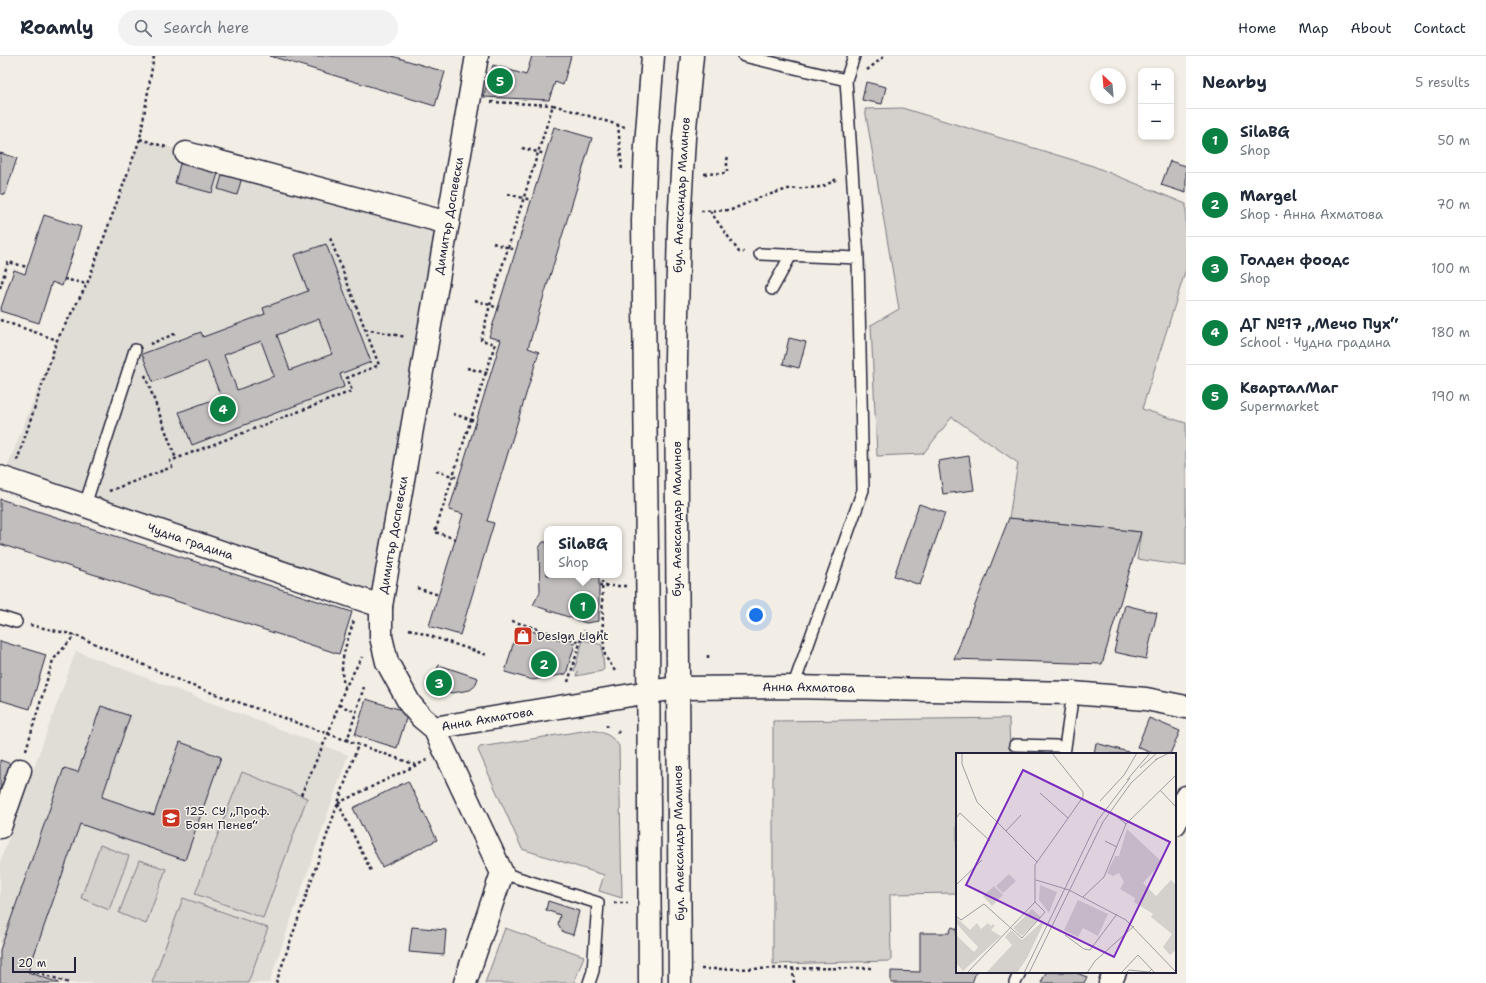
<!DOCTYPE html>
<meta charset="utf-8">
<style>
:root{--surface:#fff;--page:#f2f2f3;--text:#1f2937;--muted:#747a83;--line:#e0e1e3;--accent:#0b8043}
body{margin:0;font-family:"Shantell Sans",sans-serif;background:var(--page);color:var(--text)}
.controls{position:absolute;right:12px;top:12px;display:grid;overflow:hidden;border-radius:8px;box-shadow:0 2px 6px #0003}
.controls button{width:36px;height:36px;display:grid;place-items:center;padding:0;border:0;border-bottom:1px solid var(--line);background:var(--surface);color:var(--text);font:20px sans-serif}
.compass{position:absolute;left:1090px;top:12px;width:36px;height:36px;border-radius:50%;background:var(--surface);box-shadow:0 2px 6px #0003;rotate:334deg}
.scale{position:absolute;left:12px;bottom:10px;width:64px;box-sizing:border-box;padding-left:4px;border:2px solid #22223b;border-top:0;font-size:11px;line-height:14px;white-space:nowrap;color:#22223b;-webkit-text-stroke:3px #fbf7ec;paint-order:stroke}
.you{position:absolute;left:756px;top:559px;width:14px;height:14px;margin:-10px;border:3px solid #fff;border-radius:50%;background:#1a73e8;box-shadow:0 0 0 6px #1a73e833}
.badge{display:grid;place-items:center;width:26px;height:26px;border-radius:50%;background:var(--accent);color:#fff;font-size:13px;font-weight:700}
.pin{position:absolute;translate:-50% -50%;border:2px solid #fff;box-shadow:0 1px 4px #0006}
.popup{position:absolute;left:544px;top:470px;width:78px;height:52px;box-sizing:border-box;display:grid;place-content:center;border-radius:8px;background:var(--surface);filter:drop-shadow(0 1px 3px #0005);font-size:13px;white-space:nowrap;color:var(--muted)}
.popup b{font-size:15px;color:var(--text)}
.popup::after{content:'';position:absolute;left:50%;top:100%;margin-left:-8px;border:8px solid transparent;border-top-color:var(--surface)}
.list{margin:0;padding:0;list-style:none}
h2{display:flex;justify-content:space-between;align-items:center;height:52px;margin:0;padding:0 16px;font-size:17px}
h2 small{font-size:13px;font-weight:400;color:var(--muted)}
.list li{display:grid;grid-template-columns:26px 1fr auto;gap:12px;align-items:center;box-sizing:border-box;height:64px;padding:0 16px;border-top:1px solid var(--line)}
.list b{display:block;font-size:15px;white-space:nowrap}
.list p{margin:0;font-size:13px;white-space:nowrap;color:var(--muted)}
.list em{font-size:13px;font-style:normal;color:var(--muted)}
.icon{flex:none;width:22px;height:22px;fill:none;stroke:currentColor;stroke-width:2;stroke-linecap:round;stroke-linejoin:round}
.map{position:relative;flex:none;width:1186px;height:927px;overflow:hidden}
header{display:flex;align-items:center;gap:24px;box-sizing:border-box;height:56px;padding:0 20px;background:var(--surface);border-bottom:1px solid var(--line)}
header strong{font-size:19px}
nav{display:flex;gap:22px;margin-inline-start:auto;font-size:14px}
.search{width:280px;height:36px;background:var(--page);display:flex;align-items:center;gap:10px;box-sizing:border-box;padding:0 14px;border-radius:22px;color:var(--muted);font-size:15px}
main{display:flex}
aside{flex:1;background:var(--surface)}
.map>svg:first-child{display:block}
.built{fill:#e0dcd6}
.green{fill:#d4d1cc;stroke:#7b7a84}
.building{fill:#c2bebe;stroke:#22223b;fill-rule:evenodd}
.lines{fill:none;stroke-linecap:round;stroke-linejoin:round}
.lane-casing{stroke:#22223b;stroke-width:14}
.street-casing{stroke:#22223b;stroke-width:25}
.secondary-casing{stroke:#22223b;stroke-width:25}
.primary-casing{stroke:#22223b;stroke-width:25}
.path{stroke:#22223b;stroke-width:2.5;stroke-dasharray:3 3;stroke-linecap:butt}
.lane{stroke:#fbf7ec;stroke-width:11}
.street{stroke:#fbf7ec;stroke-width:22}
.secondary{stroke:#fbf7ec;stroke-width:22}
.primary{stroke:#fbf7ec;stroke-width:22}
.labels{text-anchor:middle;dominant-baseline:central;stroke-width:3;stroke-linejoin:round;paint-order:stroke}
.street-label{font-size:12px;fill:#22223b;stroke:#fbf7ec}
.poi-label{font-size:12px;fill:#22223b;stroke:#fbf7ec;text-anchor:start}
.inset-road{fill:none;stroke:#9f9ca1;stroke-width:1}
.view{fill:#7b2cbf;fill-opacity:0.15;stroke:#7b2cbf;stroke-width:2}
.inset-edge{fill:none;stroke:#22223b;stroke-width:2}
</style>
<header>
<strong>Roamly</strong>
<div class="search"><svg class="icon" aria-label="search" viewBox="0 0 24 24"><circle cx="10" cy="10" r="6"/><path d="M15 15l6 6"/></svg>Search here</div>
<nav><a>Home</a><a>Map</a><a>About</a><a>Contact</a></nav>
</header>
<main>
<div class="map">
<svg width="1186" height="927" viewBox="0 0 1186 927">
<rect width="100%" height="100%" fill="#f2eee5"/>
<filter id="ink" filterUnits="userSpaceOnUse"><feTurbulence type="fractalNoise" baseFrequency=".025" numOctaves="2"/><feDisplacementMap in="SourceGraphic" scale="8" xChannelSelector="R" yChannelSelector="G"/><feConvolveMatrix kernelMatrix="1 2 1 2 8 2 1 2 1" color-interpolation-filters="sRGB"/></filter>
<g filter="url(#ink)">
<path class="built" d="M140,83l308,84 -67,383 -378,-128 54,-138 30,-56z
M76,595l272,104 -79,228h-269v-121z"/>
<path class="green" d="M902,52l191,58 93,38v65l-44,140 44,14v143l-49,-7 4,-27 -132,-14 9,-55 -66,-46 -29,37 -46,2 -6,-131 28,-16 -34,-200z
M583,584l19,5 2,24 -2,2 -26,5 2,-4 -4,-1z
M1009,662l1,36h-53v139l-67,1 1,67 -118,3v-243z
M589,674c13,1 23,5 30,16l3,152 -23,-7 5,-16 -82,-26 -44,-99 2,-3z
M242,716l65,26 -44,120 -68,-24z
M100,789l29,11 -20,54 -28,-12z
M139,804l27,9 -20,55 -27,-11z
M183,842l85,30 -20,55h-96z
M505,872l79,28 -10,27h-89z"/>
<path class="building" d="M270,0h122l53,16 -10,34z
M532,0h39l-8,29 -8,-3 -6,18 -66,-3 10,-32 33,10z
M866,26l20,5 -4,17 -20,-4z
M554,71l38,11 -64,210 11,4 -52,169 7,2 -34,112 -31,-9 34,-112 -14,-4 52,-170 -12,-3z
M0,97l17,5 -12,37 -5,-2z
M181,104l38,10 -7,23 -37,-10z
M1170,105l16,5v27l-25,-8z
M223,116l19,5 -5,18 -19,-6z
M44,159l37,12 -19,59 -10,-4 -13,41 -39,-12 14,-41 11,4z
M326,188l45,118 -31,12 4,13 -152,58 -13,-33 42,-15 -14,-36 -54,21 -11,-28 59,-22 2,5 62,-23 -2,-6 45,-17 -14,-36zM319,263l13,35 -42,16 -13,-35zM261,285l13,35 -37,14 -13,-35z
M789,282l17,4 -7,26 -16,-4z
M969,400l5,34 -31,4 -5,-33z
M0,443l352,113 -13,42 -339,-110z
M919,448l26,9 -25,72 -26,-9z
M1009,462l132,14 -39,132 -148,-5z
M543,486h4v33h52v46l-13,2 -53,-18 7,-13 -1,-44z
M1125,549l32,8 -11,46 -32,-7z
M518,571l57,17 -9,30 -33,6 -28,-8z
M0,585l46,14 -16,54 -30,-9z
M439,609l39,13 -3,8 -5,4 -18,3 -14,-3 -10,-4z
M366,643l42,13 -11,36 -42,-13z
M101,650l29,10 -28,81 52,18 26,-73 41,15 -36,103 -105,-36 -52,148 31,11h-59v-33l64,-182 14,4z
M1149,662l31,13 -10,23h-16l-17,-7z
M1096,687l40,11h-42z
M0,704l14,5 -14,38z
M408,725l29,59 -55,27 -29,-59z
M548,845l31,10 -6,24 -10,-3 -5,-8 2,-9 -14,-5z
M412,871l34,3 -2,25 -35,-3z
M952,871l5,2v43h19l-4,11h-81v-12l29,1v-39h29z
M1046,916h28l13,5 -3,6h-43z"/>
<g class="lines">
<g class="lane-casing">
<path id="lane" d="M744,0l102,24
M760,198l98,4
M772,233l19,-34
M85,449l50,-155
M0,561l16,5
M793,631l70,-197 -5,-232 -12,-178 8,-24
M1015,689l41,1 9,2
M1064,698l9,-61
M502,817l96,30 -5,68 -4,12
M1015,927l5,-11"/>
</g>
<g class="street-casing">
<g id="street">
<path d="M186,97l262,70"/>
<path id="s1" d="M0,421l381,129"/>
<path id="s2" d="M434,672l215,-36"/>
<path d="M1175,768l11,-27"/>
<path d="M0,771l20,-57"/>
<path id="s3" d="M465,927l37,-110 -68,-145 -12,-10 -12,-14 -23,-42 -6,-25v-31l96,-550"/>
<path d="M1110,927l5,-11"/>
</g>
</g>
<g class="secondary-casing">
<g id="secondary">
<path id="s4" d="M649,636l29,-4 115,-1 280,6 73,6 40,8"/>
</g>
</g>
<g class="primary-casing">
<g id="primary">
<path d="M650,927l-2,-348 -5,-414 3,-76 7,-89"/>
<path id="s5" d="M680,927l-4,-624 3,-134 5,-87 8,-82"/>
</g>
</g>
<path class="path" d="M867,14l18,-14
M491,46l62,3
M618,68l4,46
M140,83l26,8
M522,92l23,6
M704,118l23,-1v-13l1,-3
M508,138l23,6
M701,155l30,-1 30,-13 27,-8 34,-2 15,-8
M710,155l29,41h5
M493,187l23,7
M64,223l23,5
M0,232l8,-26 19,5
M475,244l23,8
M0,264l57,20
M365,273l41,8
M150,288l27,-11
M467,312l23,6
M145,319l31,84
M453,358l23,7
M17,405l40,-121 30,-56 53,-145 14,-83
M436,415l23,7
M109,435l63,-24 -2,-6 182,-70 -5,-13 32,-13 -49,-127
M567,472l3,1
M456,483l-21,-7 60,-188 -14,-4 9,-35 63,-200 72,22
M602,519l1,61 2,20 10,15
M599,530h27
M417,532l22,7
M512,565l68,21
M30,569l45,10 115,50 226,80
M409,573l78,26
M708,602v-3
M568,626l16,-52
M345,632c-8,-24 2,-45 9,-68
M339,649l17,7
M607,669v2
M617,677l2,-2
M347,685l17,-54
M26,694l27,-90 22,-25
M301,739l27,-61 17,-46 17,-31
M338,747l89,-43
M338,747l34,70
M614,847h14
M793,912l1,15
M701,913l170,-1
M33,918l1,-3 35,12
M276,927l82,-238"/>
<use href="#lane" class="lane"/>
<use href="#street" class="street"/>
<use href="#secondary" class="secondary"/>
<use href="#primary" class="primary"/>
</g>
</g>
<defs>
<g id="shop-square" transform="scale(1)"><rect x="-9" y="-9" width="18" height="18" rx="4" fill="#c8321e" stroke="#fbf7ec"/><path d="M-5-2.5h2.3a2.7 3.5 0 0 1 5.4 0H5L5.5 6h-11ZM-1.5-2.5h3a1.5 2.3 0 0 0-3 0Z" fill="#fff"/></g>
<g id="school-square" transform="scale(1)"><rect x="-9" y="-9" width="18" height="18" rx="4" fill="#c8321e" stroke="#fbf7ec"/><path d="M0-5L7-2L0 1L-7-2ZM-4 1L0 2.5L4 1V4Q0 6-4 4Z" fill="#fff"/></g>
</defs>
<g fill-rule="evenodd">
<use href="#shop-square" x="523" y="580"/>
<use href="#school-square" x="171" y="762"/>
</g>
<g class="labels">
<g class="street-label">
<text stroke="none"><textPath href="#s5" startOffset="788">бул. Александър Малинов</textPath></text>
<text stroke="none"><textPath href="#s3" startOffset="811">Димитър Доспевски</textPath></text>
<text transform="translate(677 463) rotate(-90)">бул. Александър Малинов</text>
<text stroke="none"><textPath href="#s3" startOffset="487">Димитър Доспевски</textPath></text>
<text stroke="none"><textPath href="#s1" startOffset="201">Чудна градина</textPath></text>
<text stroke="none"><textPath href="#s4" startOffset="160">Анна Ахматова</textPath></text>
<text stroke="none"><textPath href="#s2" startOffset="54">Анна Ахматова</textPath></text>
<text transform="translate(679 787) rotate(-91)">бул. Александър Малинов</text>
</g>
<g class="poi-label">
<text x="537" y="580">Design Light</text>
<text x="185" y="755">125. СУ „Проф.<tspan x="185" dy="14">Боян Пенев“</tspan></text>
</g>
</g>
<g transform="translate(956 697)">
<rect width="220" height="220" fill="#f2eee5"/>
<path d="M171,76l35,33 -19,21 13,13 15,-16 5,5v65l-6,5 -7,-8 9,-13 -21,-17 2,-3 -19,-12 1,-4 -15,-9 4,-7 -5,-9 -6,3 -6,-3 8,-17h4zM53,121l7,7 -13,12 -7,-7zM84,132l17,7 -8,21 -10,-13zM38,133l9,9 -11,11 -9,-10zM122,147l30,14 -10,22 -15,-8 -5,9 -14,-7zM76,156l9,8 -19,19 -9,-8zM0,164l14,13 7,-7 4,6 7,-6 3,3 2,-2 2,2 -4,4 10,6 -38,35 -7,-8v-28l18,17 4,-5 -16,-17 -6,-7zM86,169l2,1 -17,35 -10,15h-31l26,-28 -7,-8 6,-7 11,10z" fill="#d4d1cc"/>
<path class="inset-road" d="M6,0v11l15,38 60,60M199,7l14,-7M184,15l17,-15M171,27l23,-27M204,37l16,17M84,40l28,25M144,48l24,-26 13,-22M154,58l16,13M0,65l4,-5 30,28M50,78l15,-16M149,88l12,6M80,127l33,10 57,30 50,52M0,132l26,-25M127,144l21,-20 22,-53 50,-49M0,163l5,4 23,-16 38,34 23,-26 -10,-10M109,182l19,14 6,1 27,-36M11,220l68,-71v-37l48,-68v-5l-31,-39M68,220l74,-153 32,-42M73,220l74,-151 28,-39 27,-25M131,220l8,-12 39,-35M165,220l17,-18 17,18M170,220l3,-3 20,2 3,-3"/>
<path class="view" d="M67,17l147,72 -56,115 -148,-72z"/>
<rect width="220" height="220" class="inset-edge"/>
</g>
</svg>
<div class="controls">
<button>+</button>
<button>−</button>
</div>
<svg class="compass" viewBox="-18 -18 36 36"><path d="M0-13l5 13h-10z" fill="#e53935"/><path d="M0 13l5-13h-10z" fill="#747a83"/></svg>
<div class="scale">20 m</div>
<div class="you"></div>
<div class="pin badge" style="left:583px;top:550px">1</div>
<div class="popup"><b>SilaBG</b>Shop</div>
<div class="pin badge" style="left:544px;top:608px">2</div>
<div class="pin badge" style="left:439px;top:627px">3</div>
<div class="pin badge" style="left:223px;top:353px">4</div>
<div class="pin badge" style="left:500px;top:25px">5</div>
</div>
<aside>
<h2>Nearby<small>5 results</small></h2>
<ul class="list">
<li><span class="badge">1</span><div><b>SilaBG</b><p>Shop</p></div><em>50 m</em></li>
<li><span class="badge">2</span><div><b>Margel</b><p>Shop · Анна Ахматова</p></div><em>70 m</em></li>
<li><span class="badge">3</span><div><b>Голден фоодс</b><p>Shop</p></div><em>100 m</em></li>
<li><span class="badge">4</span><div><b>ДГ №17 „Мечо Пух“</b><p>School · Чудна градина</p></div><em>180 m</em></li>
<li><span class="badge">5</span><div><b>КварталМаг</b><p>Supermarket</p></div><em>190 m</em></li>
</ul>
</aside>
</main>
